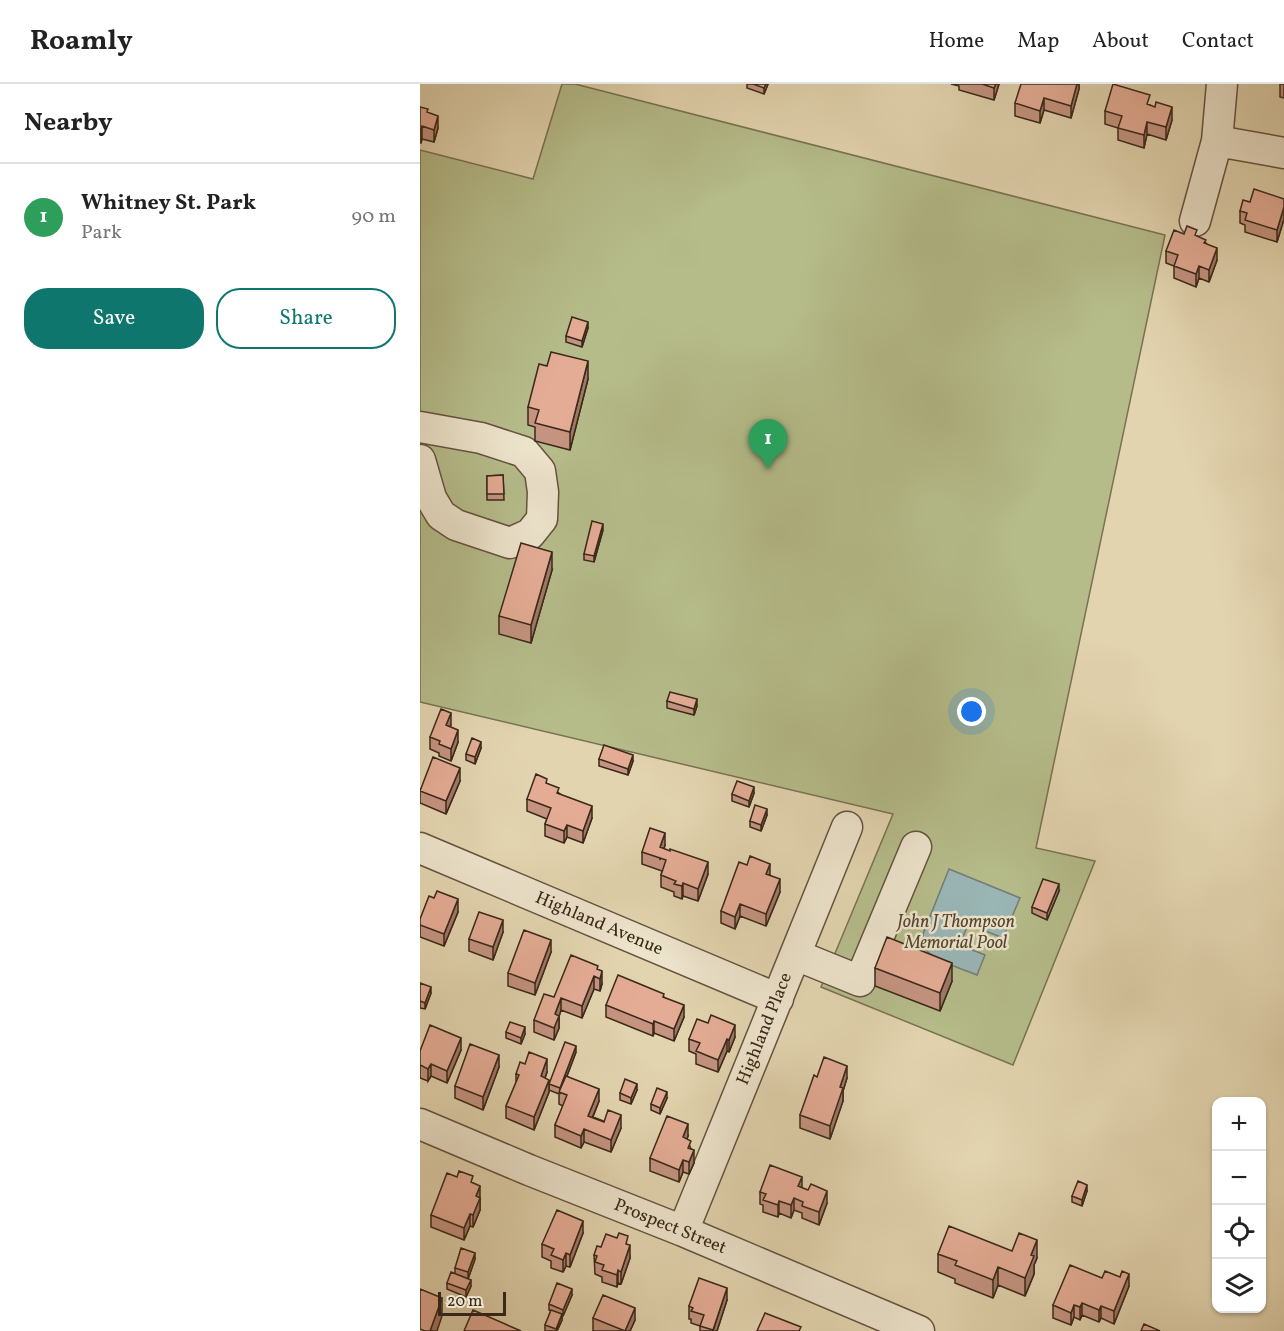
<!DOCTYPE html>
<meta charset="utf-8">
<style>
:root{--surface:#fff;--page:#f2f2f2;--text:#222;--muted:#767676;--line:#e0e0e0;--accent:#0f766e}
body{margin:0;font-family:Vollkorn,serif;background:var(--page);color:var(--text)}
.controls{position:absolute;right:18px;bottom:18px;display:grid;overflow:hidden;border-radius:12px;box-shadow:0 2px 4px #0004}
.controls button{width:54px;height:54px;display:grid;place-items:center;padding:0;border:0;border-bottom:2px solid var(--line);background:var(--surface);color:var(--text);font:30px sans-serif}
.scale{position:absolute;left:18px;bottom:15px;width:68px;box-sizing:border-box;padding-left:6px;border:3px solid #3a2819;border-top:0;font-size:16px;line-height:21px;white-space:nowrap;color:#3a2819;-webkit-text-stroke:4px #ece3cb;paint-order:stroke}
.you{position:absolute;left:552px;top:628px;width:21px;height:21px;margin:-15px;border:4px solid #fff;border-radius:50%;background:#1a73e8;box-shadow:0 0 0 9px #1a73e833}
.badge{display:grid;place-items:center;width:39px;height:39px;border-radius:50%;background:var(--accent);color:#fff;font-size:20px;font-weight:700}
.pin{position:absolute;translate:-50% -50px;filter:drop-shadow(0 2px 3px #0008)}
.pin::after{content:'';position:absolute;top:32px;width:21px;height:18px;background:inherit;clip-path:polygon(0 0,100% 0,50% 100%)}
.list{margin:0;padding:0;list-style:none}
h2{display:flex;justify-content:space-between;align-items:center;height:78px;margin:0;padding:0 24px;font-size:26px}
h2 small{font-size:20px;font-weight:400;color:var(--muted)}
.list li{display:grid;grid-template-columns:39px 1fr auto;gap:18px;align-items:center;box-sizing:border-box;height:108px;padding:0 24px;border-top:2px solid var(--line)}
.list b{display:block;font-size:22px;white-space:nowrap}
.list p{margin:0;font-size:20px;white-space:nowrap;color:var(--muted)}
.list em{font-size:20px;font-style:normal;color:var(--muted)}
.actions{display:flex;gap:12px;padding:18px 24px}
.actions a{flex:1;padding:14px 0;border:2px solid var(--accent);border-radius:24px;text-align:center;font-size:21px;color:var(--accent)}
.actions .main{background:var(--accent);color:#fff}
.icon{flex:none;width:33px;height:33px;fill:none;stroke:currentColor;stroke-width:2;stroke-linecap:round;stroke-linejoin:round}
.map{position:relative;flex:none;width:864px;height:1247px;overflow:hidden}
header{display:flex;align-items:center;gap:36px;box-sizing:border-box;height:84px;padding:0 30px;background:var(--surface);border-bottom:2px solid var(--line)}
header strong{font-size:28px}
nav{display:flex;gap:33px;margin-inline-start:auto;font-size:21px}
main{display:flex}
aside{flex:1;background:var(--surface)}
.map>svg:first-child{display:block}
.green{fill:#b5bc8a;stroke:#787252;stroke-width:1.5}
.water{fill:#99b6b6;stroke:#737d77;stroke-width:1.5}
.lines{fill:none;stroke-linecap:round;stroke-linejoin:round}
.minor-casing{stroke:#64533e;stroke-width:33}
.minor{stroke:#ece3cb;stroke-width:30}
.wall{fill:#c49480;stroke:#3a2819;stroke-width:1.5}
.shaded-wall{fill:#a07868;stroke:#3a2819;stroke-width:1.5}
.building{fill:#e4ac95;stroke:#3a2819;stroke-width:1.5}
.labels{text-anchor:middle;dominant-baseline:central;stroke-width:5;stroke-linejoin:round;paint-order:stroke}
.park-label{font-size:18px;font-style:italic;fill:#534630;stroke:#ece3cb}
.street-label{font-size:18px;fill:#3a2819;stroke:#ece3cb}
</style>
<header>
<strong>Roamly</strong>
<nav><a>Home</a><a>Map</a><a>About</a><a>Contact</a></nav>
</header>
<main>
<aside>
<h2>Nearby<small></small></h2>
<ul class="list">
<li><span class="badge" style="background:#2e9e5b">1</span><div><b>Whitney St. Park</b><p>Park</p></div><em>90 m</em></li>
</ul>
<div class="actions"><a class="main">Save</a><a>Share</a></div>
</aside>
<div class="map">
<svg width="864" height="1247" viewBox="0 0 864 1247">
<rect width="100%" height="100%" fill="#e2d4af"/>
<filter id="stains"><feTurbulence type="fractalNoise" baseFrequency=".00333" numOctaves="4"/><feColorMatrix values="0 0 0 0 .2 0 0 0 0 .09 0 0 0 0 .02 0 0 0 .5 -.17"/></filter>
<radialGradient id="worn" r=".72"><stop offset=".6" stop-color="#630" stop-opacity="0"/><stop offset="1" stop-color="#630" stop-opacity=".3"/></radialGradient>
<path class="green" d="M142,0h13l590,151 -129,613 59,13 -82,204 -192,-78 72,-173 -473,-112v-552l113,29z"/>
<path class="water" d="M529,785l71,29 -17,40 -35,-14 -8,21 25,10 -8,20c-12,-5 -41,-14 -49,-23 -4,-5 -5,-12 -5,-18z"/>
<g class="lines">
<g class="minor-casing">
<path id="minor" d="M797,57l67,12
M775,137l22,-80 5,-57
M0,343l61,11 43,14 16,19 3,21 -1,27 -12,15 -20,9 -54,-18 -15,-10 -10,-17 -11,-38
M0,764l358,151
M376,871l64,26 56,-134
M0,1040l109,46 154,61 236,100
M263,1147l164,-404"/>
</g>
<use href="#minor" class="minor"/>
</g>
<path class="wall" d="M327,0h21l-4,10 -17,-6z
M531,0h48l-5,16 -35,-10v-4z
M659,0v5l-8,29 -27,-8 -4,13 -25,-7v-13z
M860,0h4v14l-4,-1z
M730,21l22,15 -6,20 -19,-6 -3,14 -26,-8v-12l-13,-4v-13z
M0,23l8,6 10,15 -4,14 -12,-3 -1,4h-1z
M864,115v20l-7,23 -32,-10v-7l-5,-2v-12l10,-9z
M764,150l13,2 9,7 11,17 -8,22 -10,-4 -3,9 -22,-9v-12l-8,-3v-12z
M168,244l-6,19 -16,-5v-6z
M168,295l-18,71 -35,-9v-14l-7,-2v-18z
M83,391l1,25h-17v-24z
M183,446l-9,32 -10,-2v-6z
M132,486l-21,73 -32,-9v-18z
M247,617l30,5 -3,9 -27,-7z
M31,641l-1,1 8,16 -7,19 -12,-5v-3l-9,-4v-12z
M61,664l-6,16 -9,-4v-6z
M179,675l34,2 -5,14 -29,-9z
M40,697l-14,33 -26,-11v-14z
M127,700l45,34 -9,25 -16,-6 -3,6 -19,-7v-12l2,-5 -20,-8v-12z
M334,709l-5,14 -17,-6v-7z
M347,731l-6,16 -11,-4v-6z
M245,761l-1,4 44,25 -10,27 -15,-5 -1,3 -8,-3v-4l-13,-5v-12l1,-4 -20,-7v-12z
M350,791l10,17 -14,34 -26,-10 -5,13 -14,-6v-12z
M639,807l-12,29 -15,-7v-6z
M38,828l-14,34 -24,-9v-18z
M83,848l-10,28 -24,-9v-12z
M131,868l-16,43 -27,-9v-13z
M455,884l77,13 -12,30 -65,-25z
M178,886l4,14 -2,7 -6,-2 -12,29 -21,-8 -2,6v12l-5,12 -20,-8v-12l20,-23z
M0,899l11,10 -6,16 -5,-1z
M244,913l20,20 -10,24 -20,-8 -1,3 -47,-19v-12z
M86,948l19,2 -4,10 -15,-6z
M315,953l-6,15 -2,-1 -9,21 -22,-8v-10l-7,-3v-12z
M41,966l-14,33 -16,-7 -3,5 -8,-3v-27z
M156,968l-9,24 32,25 -6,16 28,11 -10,24 -27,-10 -3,6 -26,-11v-12l8,-19 -4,-2v-10l-10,-4v-6z
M79,983l-16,43 -28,-12v-12z
M127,988l-2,6 4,14 -15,38 -28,-12v-12l10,-23v-9z
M397,993l30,1 -4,13v10l-13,38 -30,-11v-13z
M217,1006l-6,14 -11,-4v-7z
M247,1014l-7,16 -9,-4v-6z
M268,1052l-1,3 4,10 3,14 -5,11 -6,-2 -4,10 -29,-11v-13z
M53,1099l7,15v12l-7,17 -3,-1 -6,14 -33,-13v-12z
M382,1104l25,15 -8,22 -17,-7v-5l-8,-3 -3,8 -12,-5 -1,4 -15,-5v-7l-3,-1v-12z
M667,1107l-5,15 -10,-4v-6z
M163,1149l-13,34 -4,-1 -3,6 -12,-4v-7l-9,-4v-13z
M208,1161l2,13 -9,26 -3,-1 -1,4 -15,-5v-5l-7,-3 -1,-19 7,-8z
M592,1167l25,7 -3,7v9l-9,22 -27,-11 -5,13 -38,-15v-4l-17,-7v-18z
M55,1175l-7,20 -13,-5 16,12 -5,11 -19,-8v-6l8,-9v-6z
M682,1194l27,8 -15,38 -13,-6 -2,4 -17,-7 -2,5 -6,-3 -3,8 -18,-7v-13z
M152,1211l-9,21h-1v4l-5,11h-12v-6l6,-14 -2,-1v-6z
M307,1216l-10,31h-17v-5l-9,-3v-4h-2v-13z
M173,1234l42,2 -5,11h-37z"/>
<path class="shaded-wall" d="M346,0h2l-4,10v-6z
M576,0h3l-5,16v-12z
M657,0h2v5l-8,29v-12z
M624,14v12l-4,13v-12z
M752,23v13l-6,20v-13z
M18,32v12l-4,14v-12z
M727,38v12l-3,14v-13z
M2,42v13l-1,4v-12z
M864,123v12l-7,23v-12z
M797,164v12l-8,22v-12z
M779,182v12l-3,9v-13z
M168,238v6l-6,19v-6z
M168,277v18l-18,71v-18z
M183,440v6l-9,32v-6z
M132,468v18l-21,73v-18z
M277,615v7l-3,9v-6z
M31,629v12l-5,12v-12z
M38,646v12l-7,19v-12z
M61,658v6l-6,16v-7z
M213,671v6l-5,14v-6z
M40,684v13l-14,33v-13z
M334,703v6l-5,14v-6z
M172,722v12l-9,25v-12z
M347,725v6l-6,16v-6z
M147,741v12l-3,6v-12z
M245,749v12l-5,15v-13z
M288,778v12l-10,27v-12z
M350,780v12l-4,-2z
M360,795v13l-14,34v-12z
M263,799v13l-1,3v-13z
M639,800v7l-12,29v-7z
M38,815v13l-14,34v-12z
M320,820v12l-5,13v-12z
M83,836v12l-10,28v-13z
M131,856v12l-16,43v-12z
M532,879v18l-12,30v-18z
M182,887v13l-2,7v-12z
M174,892v13l-12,29v-12z
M11,903v6l-6,16v-6z
M141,914v12l-3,10 1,-4v12l-5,12 1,-26z
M264,921v12l-10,24v-12z
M234,937v12l-1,3v-12z
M315,941v12l-6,15v-12z
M105,943v7l-4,10v-6z
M41,954v12l-14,33v-12z
M307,955v12l-9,21v-12z
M156,962v6l-16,42v-6z
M79,971v12l-16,43v-13z
M127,975v13l-6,17v-13z
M11,980v12l-3,5v-12z
M427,982v12l-4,13v10l-13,38v-13l10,-39z
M129,996v12l-15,38v-13z
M217,1000v6l-6,14v-6z
M179,1005v12l-11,27v-12z
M247,1008v6l-7,16v-6z
M201,1031v13l-10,24v-12z
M268,1040v12l-5,14v-13z
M164,1045v13l-3,6v-12z
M274,1066v13l-5,11v-12z
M263,1076v12l-4,10v-12z
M382,1093v12l-4,-3z
M667,1101v6l-5,15v-6z
M60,1102v24l-7,17v-12l3,-19z
M407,1107v12l-8,22v-13z
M374,1114v12l-3,8v-13z
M359,1117v12l-1,4v-12z
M50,1130v12l-6,14v-12z
M163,1137v12l-13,34v-12z
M617,1156v18l-3,7v9l-9,22v-18l6,-23z
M210,1161v13l-9,26v-12z
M55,1169v6l-7,20v-7z
M146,1169v13l-3,6v-12z
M578,1183v18l-5,13v-18z
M198,1186v13l-1,4v-12z
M709,1190v12l-15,38v-13z
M51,1196v6l-5,11v-7z
M307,1204v12l-10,31h-4z
M152,1205v6l-9,21v-6z
M22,1214v18l-5,15h-7z
M662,1219v12l-2,5v-13z
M654,1221v12l-3,8v-12z
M681,1222v12l-2,4v-12z
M215,1224v12l-5,11h-5z
M142,1230v6l-5,11h-1z"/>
<path class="building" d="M333,0h13l-2,4z
M562,0h14l-2,4z
M601,0h56l-6,22 -27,-8 -4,13 -25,-8z
M693,0l37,11 -3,9 8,3 1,-5 16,5 -6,20 -19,-5 -3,13 -26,-7 4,-12 -17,-5z
M0,23l8,2 -1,3 11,4 -4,14 -12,-4 -1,5 -1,-1z
M834,105l30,10v8l-7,23 -32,-10 2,-7 -7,-2 3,-11 7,2z
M767,142l10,4 -2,5 11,5 -2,3 13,5 -8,22 -10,-4 -3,8 -22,-8 4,-11 -12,-4 8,-21 10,4z
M152,233l16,5 -6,19 -16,-5z
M131,268l37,9 -18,71 -35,-9 4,-13 -11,-3 11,-43 8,2z
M83,391l1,19h-17v-18z
M172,437l11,3 -9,32 -10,-2z
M101,459l31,9 -21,73 -32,-9z
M250,608l27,7 -3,10 -27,-8z
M21,625l10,4 -5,12 12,5 -7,19 -12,-5 1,-3 -10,-4z
M52,654l9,4 -6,15 -9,-3z
M184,661l29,10 -5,14 -29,-10z
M13,673l27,11 -14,33 -26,-10z
M116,690l11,5 -1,4 13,5 -2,5 35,13 -9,25 -16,-6 -3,6 -19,-7 6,-16 -24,-9z
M317,697l17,6 -5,14 -17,-7z
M335,721l12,4 -6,16 -11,-4z
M230,744l15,5 -5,14 10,4v-2l38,13 -10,27 -15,-6 -1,3 -8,-2 2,-3 -15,-6 5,-15 -24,-8z
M330,772l20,8 -4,10 14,5 -14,35 -26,-10 -5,13 -14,-6 18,-49 8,3z
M623,795l16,5 -12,29 -15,-6z
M17,807l21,8 -14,35 -24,-9v-6l9,-23 5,2z
M59,828l24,8 -10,27 -24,-8z
M104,846l27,10 -16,43 -27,-10z
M467,853l65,26 -12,30 -65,-25z
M151,871l27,11 -1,3 5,2 -2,8 -6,-3 -12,30 -21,-8 -6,16 4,2 -5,12 -20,-8 10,-26 10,3z
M198,891l46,19 -1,3 21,8 -10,24 -20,-8 -1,3 -47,-19z
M0,899l11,4 -6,16 -5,-2z
M291,931l24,10 -6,15 -2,-1 -9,21 -22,-9 4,-8 -11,-4 8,-20 11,4z
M90,938l15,5 -4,11 -15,-6z
M10,941l31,13 -14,33 -16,-7 -3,5 -8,-4v-14z
M145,958l11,4 -16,42 -11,-4z
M50,960l29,11 -16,42 -28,-11z
M109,968l18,7 -6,17 8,4 -15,37 -28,-11 13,-31 -3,-1 4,-12 5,2z
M404,973l23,9 -7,21 3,1 -13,38 -30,-11 14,-40 3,2z
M146,992l33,13 -11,27 16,6 4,-12 13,5 -10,25 -27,-11 -3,7 -26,-11 12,-30 -8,-3z
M205,995l12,5 -6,14 -11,-5z
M237,1004l10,4 -7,16 -9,-4z
M247,1032l21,8 -5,13 8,4 -3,7 6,2 -5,12 -6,-2 -4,10 -29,-12z
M350,1081l32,12 -4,9 10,4 3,-6 16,7 -8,21 -17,-6 1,-4 -9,-4 -3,7 -12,-4 -1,4 -15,-5 3,-6 -6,-2z
M39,1087l14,5 -2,6 9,4 -4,10 4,2 -7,17 -3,-1 -6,14 -33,-13 16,-42 10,4z
M658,1097l9,4 -5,15 -10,-4z
M137,1126l26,11 -13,34 -4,-2 -3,7 -12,-5 3,-6 -12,-5z
M529,1142l63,25 7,-18 18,7 -6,15 3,1 -9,22 -27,-11 -5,13 -38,-15 2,-4 -19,-7z
M199,1149l9,3 -2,8 4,1 -9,27 -3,-2 -1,5 -15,-5 2,-5 -9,-3 2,-6 -3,-1 3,-9 4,1 5,-13 11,4z
M41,1164l14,5 -7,19 -13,-4z
M650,1181l32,13 3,-7 15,6 2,-6 7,3 -15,37 -13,-5 -2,4 -17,-7 -2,4 -6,-2 -3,8 -18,-8z
M31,1188l20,8 -5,10 -19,-7z
M279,1194l28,10 -14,42 -13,-4 4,-11 -13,-4 2,-3 -4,-2z
M137,1199l15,6 -9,21 -14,-6z
M0,1205l22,9 -12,33h-5l-5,-2z
M183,1211l32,13 -10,23 -32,-13z
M53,1226l48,21h-57z
M131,1226l11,4 -6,15 -11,-4z
M345,1229l36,14 -2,4h-42z
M724,1240l16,7h-19z"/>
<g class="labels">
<g class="park-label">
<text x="536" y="838">John J Thompson<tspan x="536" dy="21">Memorial Pool</tspan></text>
</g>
<g class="street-label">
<text transform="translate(179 840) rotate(23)">Highland Avenue</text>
<text transform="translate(345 945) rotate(-68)">Highland Place</text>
<text transform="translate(250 1143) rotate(22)">Prospect Street</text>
</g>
</g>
<rect width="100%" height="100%" filter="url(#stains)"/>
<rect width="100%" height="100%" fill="url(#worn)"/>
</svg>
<div class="controls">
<button>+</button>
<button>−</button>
<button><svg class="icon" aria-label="locate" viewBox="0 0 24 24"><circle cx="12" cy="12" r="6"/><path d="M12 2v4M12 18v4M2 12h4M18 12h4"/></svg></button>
<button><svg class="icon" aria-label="layers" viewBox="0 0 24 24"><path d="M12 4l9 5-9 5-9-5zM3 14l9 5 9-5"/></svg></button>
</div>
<div class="scale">20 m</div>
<div class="you"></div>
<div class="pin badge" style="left:348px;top:385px;background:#2e9e5b">1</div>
</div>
</main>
